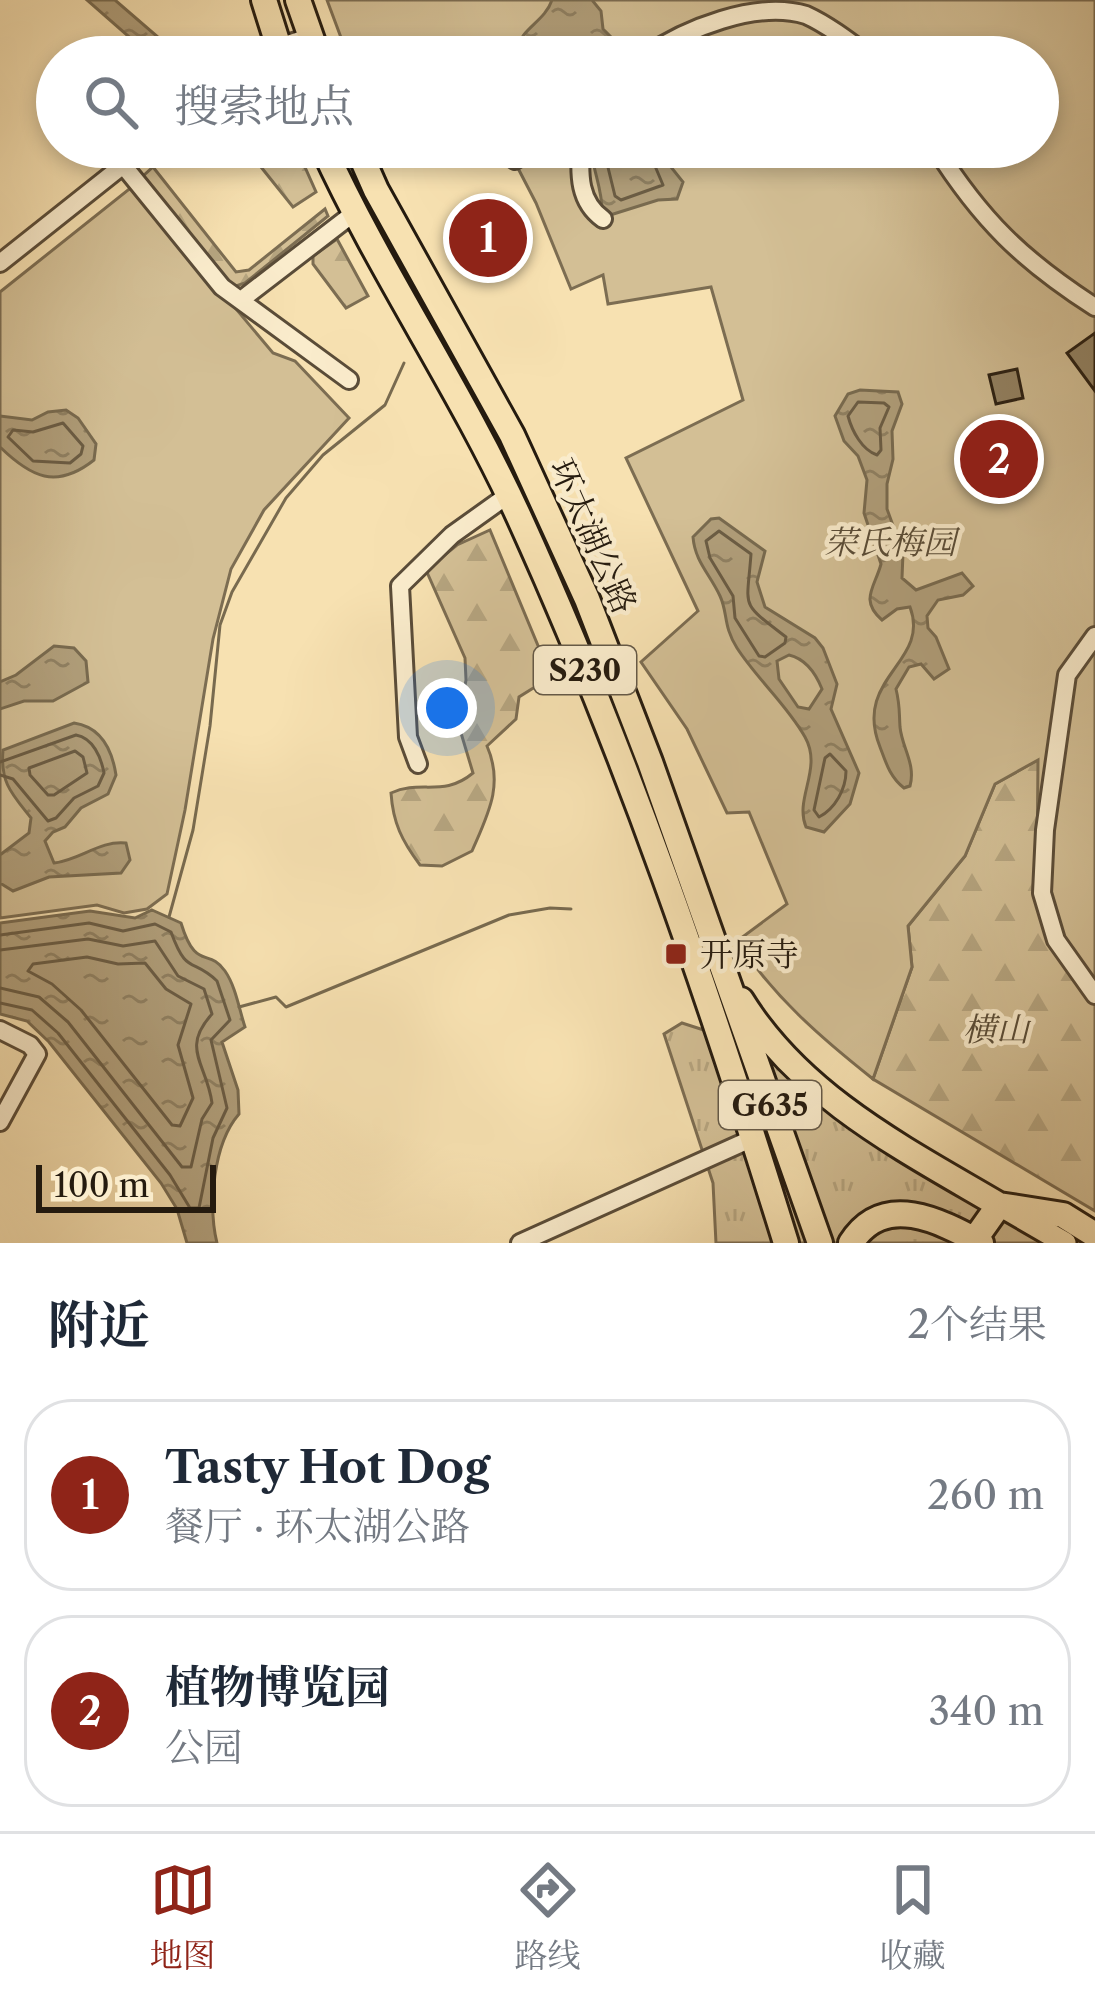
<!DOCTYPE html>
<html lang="zh">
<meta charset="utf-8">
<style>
:root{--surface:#fff;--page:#f2f2f3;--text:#1f2937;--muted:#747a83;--line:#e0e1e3;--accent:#8f2418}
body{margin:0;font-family:"Libre Caslon Text","Noto Serif SC",serif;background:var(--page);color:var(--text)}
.scale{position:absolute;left:36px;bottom:30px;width:180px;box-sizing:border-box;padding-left:12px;border:6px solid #251b0f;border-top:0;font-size:33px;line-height:42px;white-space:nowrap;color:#251b0f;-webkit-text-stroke:9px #faeccc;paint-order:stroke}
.you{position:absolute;left:447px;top:708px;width:42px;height:42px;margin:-30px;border:9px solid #fff;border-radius:50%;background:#1a73e8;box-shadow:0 0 0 18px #1a73e833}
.badge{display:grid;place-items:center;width:78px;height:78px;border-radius:50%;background:var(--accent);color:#fff;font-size:39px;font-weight:700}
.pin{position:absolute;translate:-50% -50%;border:6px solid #fff;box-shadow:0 3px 12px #0006}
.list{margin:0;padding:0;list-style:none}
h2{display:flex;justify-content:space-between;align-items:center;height:156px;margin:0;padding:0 48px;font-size:51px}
h2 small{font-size:39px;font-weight:400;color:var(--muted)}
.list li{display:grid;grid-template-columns:78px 1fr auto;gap:36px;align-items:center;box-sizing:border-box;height:192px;margin:0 24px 24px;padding:0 24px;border:3px solid var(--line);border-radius:48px}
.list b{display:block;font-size:45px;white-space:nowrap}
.list p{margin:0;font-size:39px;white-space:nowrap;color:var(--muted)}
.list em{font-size:39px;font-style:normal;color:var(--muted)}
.icon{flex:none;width:66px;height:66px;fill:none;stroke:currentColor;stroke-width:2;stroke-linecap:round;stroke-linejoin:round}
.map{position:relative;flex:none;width:1095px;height:1243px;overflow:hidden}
.search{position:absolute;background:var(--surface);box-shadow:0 6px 18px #0003;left:36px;right:36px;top:36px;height:132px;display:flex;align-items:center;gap:30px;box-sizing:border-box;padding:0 42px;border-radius:66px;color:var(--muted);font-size:45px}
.sheet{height:588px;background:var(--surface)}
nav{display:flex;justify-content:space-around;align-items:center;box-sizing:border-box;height:168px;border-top:3px solid var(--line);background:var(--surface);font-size:33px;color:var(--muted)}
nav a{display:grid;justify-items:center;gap:6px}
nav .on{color:var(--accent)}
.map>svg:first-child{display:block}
.grass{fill:url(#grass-tufts);stroke:#7c6d52;stroke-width:3}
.forest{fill:url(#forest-firs);stroke:#7c6d52;stroke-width:3}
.park{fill:#d3bf95;stroke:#7c6d52;stroke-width:3}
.water{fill:url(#water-ripples);stroke:#786a4f;stroke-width:3;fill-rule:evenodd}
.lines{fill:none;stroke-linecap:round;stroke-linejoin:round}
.shore{stroke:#6a5c44;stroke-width:3}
.stream{stroke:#786a4f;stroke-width:3}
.building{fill:#928263;stroke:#251b0f;stroke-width:3}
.minor-casing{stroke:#5a4c38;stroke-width:22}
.major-casing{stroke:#251b0f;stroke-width:27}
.highway-casing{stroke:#251b0f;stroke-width:30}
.minor{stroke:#faeccc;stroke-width:16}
.major{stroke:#f7e1b1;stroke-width:21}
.highway{stroke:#f7e1b1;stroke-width:24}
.poi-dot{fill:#8f2418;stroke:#faeccc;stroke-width:4.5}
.labels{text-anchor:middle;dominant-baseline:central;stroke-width:9;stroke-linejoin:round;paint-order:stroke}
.shield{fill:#faeccc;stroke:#655a48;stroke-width:3}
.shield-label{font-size:30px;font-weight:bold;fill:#251b0f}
.street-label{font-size:33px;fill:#251b0f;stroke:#faeccc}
.park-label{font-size:33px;font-style:italic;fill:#594c37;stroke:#faeccc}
.poi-label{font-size:33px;fill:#251b0f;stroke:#faeccc;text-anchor:start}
</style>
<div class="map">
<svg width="1095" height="1243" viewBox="0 0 1095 1243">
<defs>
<pattern id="grass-tufts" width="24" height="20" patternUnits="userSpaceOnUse" patternTransform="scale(3)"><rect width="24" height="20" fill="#d3bf95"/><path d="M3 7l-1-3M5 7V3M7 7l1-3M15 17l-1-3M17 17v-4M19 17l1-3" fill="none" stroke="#b5a47f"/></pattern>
<pattern id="forest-firs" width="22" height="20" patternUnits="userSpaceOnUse" patternTransform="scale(3)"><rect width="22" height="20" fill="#d3bf95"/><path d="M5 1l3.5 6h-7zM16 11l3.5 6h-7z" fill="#b5a47f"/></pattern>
<pattern id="water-ripples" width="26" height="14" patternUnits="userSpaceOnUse" patternTransform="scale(3)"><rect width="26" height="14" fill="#b09e7a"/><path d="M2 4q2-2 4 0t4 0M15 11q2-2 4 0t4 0" fill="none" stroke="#8f8062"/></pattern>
</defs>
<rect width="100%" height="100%" fill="#f7e1b1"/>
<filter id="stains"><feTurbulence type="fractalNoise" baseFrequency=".00167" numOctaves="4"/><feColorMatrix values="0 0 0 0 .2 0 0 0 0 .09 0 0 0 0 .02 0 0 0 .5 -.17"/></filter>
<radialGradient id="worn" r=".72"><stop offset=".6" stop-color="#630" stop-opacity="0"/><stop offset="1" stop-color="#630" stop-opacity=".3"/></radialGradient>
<path class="grass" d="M682,1023l84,27 37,39 50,42 191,112h-328l-3,-60 -49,-149z"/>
<path class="forest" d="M245,147h51l20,45 -23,15z
M153,167l83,105 13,-2 76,-61 3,7 -83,67 -15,5 -88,-111z
M337,239l31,57 -22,12 -33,-44v-8z
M490,530l61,147 -32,20 -3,22 -29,27c17,39 1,68 -15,105l-30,15 -22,-1c-18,-24 -27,-42 -29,-72 30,-14 52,5 82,-20l-15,-50 8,-43 -1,-22 -39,-88 31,-25z
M1039,759l-2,115 58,113v224l-222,-132 39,-112 -4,-41 57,-70 30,-72z"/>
<path class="park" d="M327,0h768v987l-32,-43 -26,-70 1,-114 -43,24 -30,72 -57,70 4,41 -39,112c-53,-42 -99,-82 -136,-138l50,-37 -38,-92 -22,1 -40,-84 -46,-67 57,-51 -72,-153 117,-58 -32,-113 -103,17 -5,-29 -32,14 -35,-86 -29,-56h531v-90h-653l-6,-8 -33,2z
M133,186l140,167 22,8 54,57 -85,92 -33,59 -18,70 -28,171 -18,84 -20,15 -23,4 -27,-8 -97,13v-626z"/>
<path class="water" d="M87,0h28l66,57h-29z
M552,0h40l9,11 2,18 13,13 4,15h-29l-17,-11 -23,11h-28l-6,-9c5,-20 28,-27 35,-48z
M593,147h62l28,35 -6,17 -19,1 -51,16 -5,-4c1,-24 -13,-50 -9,-65z
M860,390l38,2 4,12 -10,27 1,28 -6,25v25l16,44 -1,25 14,12 46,-17 11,13 -10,9 -25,5 -11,16 1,12 8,9 13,32 -15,10 -13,-15 -12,3 -13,22c4,16 3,22 4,38 2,21 16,37 10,59l-6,2c-14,-11 -18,-25 -24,-41 -28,-70 51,-84 30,-140l-13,2 -15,11c-23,-20 -7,-33 -1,-56l-17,-51 3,-33 -9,-24 -14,-15 -9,-25 13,-22z
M66,410l12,8 18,26 -2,16c-38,30 -63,17 -94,-13v-31l32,4 16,-8z
M719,518l46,33 -8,31 8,25 50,31 8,10 14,36 -6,25 28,64 -9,31 -26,28 -18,-5c-12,-29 17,-58 -1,-90 -18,-32 -48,-58 -68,-89 -14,-22 -9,-35 -17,-52 -10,-22 -25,-34 -27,-59l18,-18zM789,655c17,4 27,19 33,34l-13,20 -11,-2 -19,-28 -2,-18z
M54,646l20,2 12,13 2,21 -35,19h-29l-24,8v-27l16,-7z
M74,723c27,4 38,26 42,52l-8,19 -27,14 -16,19 -12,5 -8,9 9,22c26,-3 46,-23 72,-20l4,17 -9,13 -72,4 -36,14 -13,-8v-28l29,-22 2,-15c-19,-24 -31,-35 -28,-68z
M152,910l29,13c15,49 27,24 44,48 11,16 14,38 20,56l-23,15 16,48 1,24c-26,30 -31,92 -22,129h-30l-10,-34 -16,-26 -112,-141 -22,-21 -27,-7v-91l90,-12 45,7z"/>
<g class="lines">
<path class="shore" d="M603,147l12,49 6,4 42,-15 -16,-38
M858,402l26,1 5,4 -9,21 1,22 -4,5c-15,-5 -25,-24 -29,-39z
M63,423l20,23 -2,8 -11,9 -37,-2 -25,-24 5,-7 20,2z
M719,531l32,23c-4,56 -12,47 35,83l-1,6 -20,14 -6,-1 -24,-38 -2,-22 -23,-38 -4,-17z
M75,751l8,6 4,16 -33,22h-6l-18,-20 -1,-7z
M830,754l16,17c0,18 -11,38 -27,46l-5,-7 11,-52z
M0,762l76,-27c17,3 25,22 28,38l-6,13 -24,12 -18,20 -8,3 -35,-42 -13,-4
M0,935l89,-12 34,8 32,-7 16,8c16,44 21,25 46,49l13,39 -19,20 16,68 -14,30 -14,70h-9l-20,-33 -112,-142 -26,-23 -32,-7
M0,950l88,-11 35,7 32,-5 23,35 26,13 8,25c-32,35 -5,50 0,89l-10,16 -11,48h-9l-114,-145 -29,-25 -39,-9
M87,957l31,7 27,-1 21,26 25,15 -13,41 15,53 -13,28 -8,-1 -91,-115 -29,-26 -24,-13 5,-7z"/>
<path class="stream" d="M169,917l24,-87 17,-104 10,-101 12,-33 54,-94 37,-43 62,-50 19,-42
M239,1007l37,-10 10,10 223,-92 41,-7 21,1"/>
</g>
<path class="building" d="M1095,333v58l-28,-38z
M1017,369l6,29 -27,6 -7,-29z"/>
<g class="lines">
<g class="minor-casing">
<path id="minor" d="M265,57l13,-10 31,-10
M644,57c41,-28 112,-57 162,-42 22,10 44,27 64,42
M581,147c-2,28 -2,55 22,72
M935,147c46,73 87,113 160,160
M515,160l21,-13
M123,165l99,122 127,93
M0,263l146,-116
M241,300l113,-87
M1095,636l-28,39 -22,155 -3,63 14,47 39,55
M418,764l-10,-27 -8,-151 52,-51 56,-40
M0,1030l30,15 7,9 -37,68
M520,1243l231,-104"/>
</g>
<g class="major-casing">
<path id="major" d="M1003,1207l62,36"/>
</g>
<g class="highway-casing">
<path id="highway" d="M264,0l18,57
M298,0l20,57
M323,147c58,127 138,243 196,370 107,235 191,480 267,726
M357,147l19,43 136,245 75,164 63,163 170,481
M741,1000c60,97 163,149 258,205
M975,1239l24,-34 64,10 32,20
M851,1243c33,-52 89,-22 130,0"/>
</g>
<use href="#minor" class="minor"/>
<use href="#major" class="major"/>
<use href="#highway" class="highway"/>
</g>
<rect class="poi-dot" x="664" y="942" width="24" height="24" rx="6"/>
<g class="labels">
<g class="shield">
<rect x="534" y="646" width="102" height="48" rx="9"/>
<rect x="719" y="1081" width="102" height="48" rx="9"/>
</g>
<g class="shield-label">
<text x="585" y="670">S230</text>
<text x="770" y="1105">G635</text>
</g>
<g class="street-label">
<text transform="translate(593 536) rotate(66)">环太湖公路</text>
</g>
<g class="park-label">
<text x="890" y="542">荣氏梅园</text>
<text x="996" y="1029">横山</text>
</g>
<g class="poi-label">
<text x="700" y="954">开原寺</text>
</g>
</g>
<rect width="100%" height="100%" filter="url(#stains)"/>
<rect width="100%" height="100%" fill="url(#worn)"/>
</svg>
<div class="scale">100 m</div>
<div class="you"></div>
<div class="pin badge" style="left:488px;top:238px">1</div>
<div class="pin badge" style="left:999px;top:459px">2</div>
<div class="search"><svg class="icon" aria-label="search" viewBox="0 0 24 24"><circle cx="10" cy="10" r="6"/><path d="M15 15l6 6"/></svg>搜索地点</div>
</div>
<section class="sheet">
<h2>附近<small>2个结果</small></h2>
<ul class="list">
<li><span class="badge">1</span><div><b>Tasty Hot Dog</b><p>餐厅 · 环太湖公路</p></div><em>260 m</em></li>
<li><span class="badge">2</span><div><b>植物博览园</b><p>公园</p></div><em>340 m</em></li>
</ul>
</section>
<nav>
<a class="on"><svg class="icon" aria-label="map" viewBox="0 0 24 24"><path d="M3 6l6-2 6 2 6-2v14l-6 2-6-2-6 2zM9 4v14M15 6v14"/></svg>地图</a>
<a><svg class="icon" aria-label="directions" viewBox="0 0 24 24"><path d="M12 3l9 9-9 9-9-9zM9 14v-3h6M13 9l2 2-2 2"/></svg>路线</a>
<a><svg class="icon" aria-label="saved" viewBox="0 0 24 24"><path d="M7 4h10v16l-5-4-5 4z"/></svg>收藏</a>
</nav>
